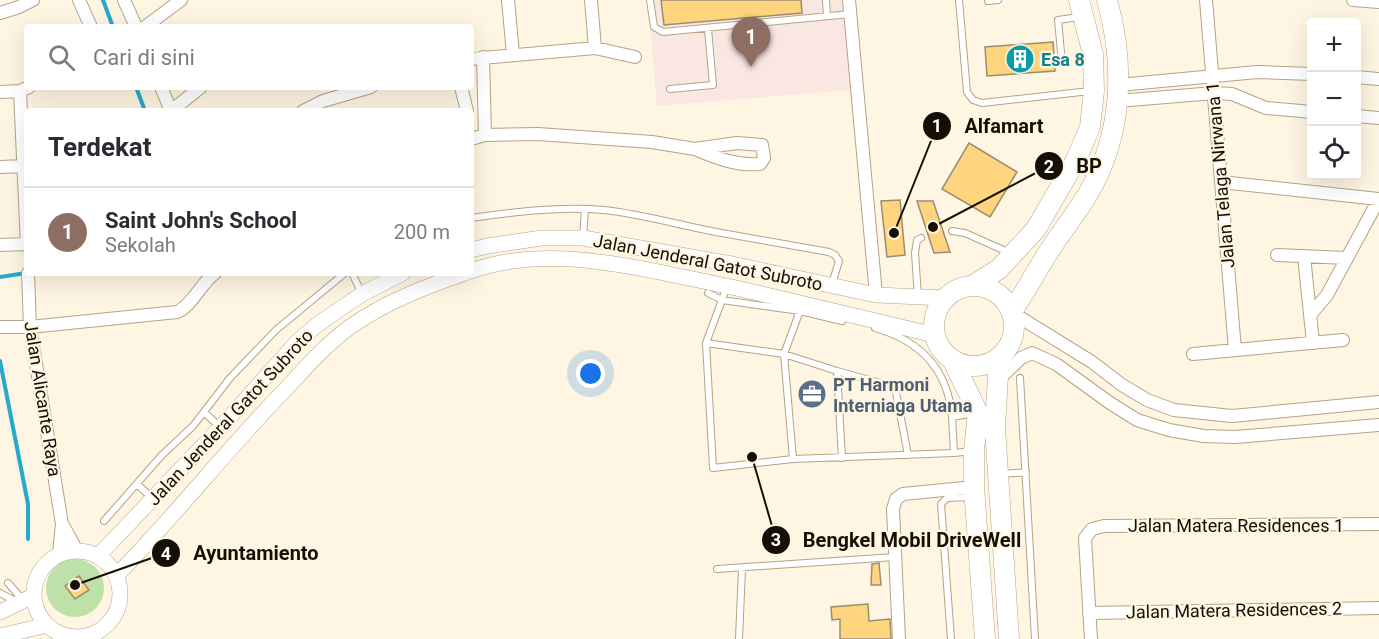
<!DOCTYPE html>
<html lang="id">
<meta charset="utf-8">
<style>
:root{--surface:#fff;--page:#f2f2f3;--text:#2b2b33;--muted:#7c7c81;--line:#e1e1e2;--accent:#1573a1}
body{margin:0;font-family:Roboto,sans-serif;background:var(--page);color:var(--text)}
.controls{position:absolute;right:18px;top:18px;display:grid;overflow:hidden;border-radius:6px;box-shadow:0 6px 24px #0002}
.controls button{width:54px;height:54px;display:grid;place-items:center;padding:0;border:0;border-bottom:2px solid var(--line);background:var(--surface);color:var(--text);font:30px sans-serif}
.you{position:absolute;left:591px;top:374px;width:21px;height:21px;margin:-15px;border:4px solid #fff;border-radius:50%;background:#1a73e8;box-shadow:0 0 0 9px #1a73e833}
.badge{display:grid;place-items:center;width:39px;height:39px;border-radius:50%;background:var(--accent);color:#fff;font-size:20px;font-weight:700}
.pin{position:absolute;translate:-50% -50px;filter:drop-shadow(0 2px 3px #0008)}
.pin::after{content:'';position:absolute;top:32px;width:21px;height:18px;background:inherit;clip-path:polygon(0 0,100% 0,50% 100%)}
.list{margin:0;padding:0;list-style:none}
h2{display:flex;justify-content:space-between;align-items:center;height:78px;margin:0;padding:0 24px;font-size:26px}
h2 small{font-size:20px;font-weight:400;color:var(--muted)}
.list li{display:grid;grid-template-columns:39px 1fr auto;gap:18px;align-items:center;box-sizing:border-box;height:90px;padding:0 24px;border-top:2px solid var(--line)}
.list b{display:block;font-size:22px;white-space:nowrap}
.list p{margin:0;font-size:20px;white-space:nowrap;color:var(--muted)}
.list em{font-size:20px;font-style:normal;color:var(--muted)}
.icon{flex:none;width:33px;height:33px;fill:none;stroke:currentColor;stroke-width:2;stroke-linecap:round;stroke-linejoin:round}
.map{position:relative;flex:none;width:1379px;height:639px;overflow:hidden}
.search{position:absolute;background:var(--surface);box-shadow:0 6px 24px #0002;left:24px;top:24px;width:450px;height:66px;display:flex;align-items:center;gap:15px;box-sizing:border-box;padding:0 21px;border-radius:6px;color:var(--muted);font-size:22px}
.panel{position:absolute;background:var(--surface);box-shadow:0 6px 24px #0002;left:24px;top:108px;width:450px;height:168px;border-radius:6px}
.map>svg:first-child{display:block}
.education{fill:#fbe7e1}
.green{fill:#bee0a9}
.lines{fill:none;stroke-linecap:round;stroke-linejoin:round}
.stream{stroke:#27a9c9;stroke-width:4}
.building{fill:#fed57e;stroke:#9b8d70;stroke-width:1.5}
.service-casing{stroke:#b3a487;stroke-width:8}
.minor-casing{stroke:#b3a487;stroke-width:14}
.tertiary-casing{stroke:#b3a487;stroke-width:16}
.primary-casing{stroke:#b3a487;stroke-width:21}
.service{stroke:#fff;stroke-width:6}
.minor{stroke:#fff;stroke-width:12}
.tertiary{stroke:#fff;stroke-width:15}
.primary{stroke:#fff;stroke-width:20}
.labels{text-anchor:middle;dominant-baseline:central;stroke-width:4.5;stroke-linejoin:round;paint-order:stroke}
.culture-label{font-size:18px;font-weight:bold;fill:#0d838f;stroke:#fef5e2;text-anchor:start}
.street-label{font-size:18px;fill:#150f05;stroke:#fef5e2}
.service-label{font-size:18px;font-weight:bold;fill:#4e5e75;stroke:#fef5e2;text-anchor:start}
.leader{fill:none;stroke:#150f05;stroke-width:2}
.callout-dot{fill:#150f05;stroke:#fef5e2;stroke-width:2}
.mark-label{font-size:18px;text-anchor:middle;font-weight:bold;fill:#fff}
.callout-label{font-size:20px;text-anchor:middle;font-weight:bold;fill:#150f05;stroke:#fef5e2;stroke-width:4.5;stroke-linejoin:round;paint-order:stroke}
</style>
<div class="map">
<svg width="1379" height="639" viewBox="0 0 1379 639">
<rect width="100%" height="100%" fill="#fef5e2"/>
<path class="education" d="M648,0h195l8,90 -194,16z"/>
<path class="green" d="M46 588a29 29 0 1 1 58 0a29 29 0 1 1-58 0Z"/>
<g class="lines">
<path class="stream" d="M103,0l10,27
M136,87l9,24
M0,277l26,-4
M0,361l28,143v35"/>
</g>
<path class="building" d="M661,0h140l1,13 -138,12z
M1053,42l2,29 -68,5 -2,-29z
M969,143l48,29 -27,45 -48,-28z
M900,200l5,55 -18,2 -6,-56z
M917,201h16l17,51 -16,1z
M879,563l2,22h-10l1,-21z
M79,576l10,14 -14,9 -10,-13z
M868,604l1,17 21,-2 1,20h-51v-20l-8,1 -1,-13z"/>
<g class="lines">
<g class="service-casing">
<path id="service" d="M650,0l4,27 9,5 187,-18
M826,0l1,16
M959,0l8,92 6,8 9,3 108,-12
M988,1l10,-1
M1062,63l-4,-43 21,-3
M670,89l43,-4 -5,-56
M471,218c43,-6 89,-12 133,-8 38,4 75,15 112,22 38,7 75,13 113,20l6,3 4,6 -7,23
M952,231l13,2 45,20
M583,238l2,-29
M352,273l10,21
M727,286l-5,14 78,11 42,10
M708,293l14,7 -16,43 7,125 80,-9 161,-6 18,-2
M918,297l-3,-44 2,-13 4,-2
M875,328c46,13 73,42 77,89l22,-4
M706,343l78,11 53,17 5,87
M837,371l58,16 13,68
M1020,378l15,261
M204,412l16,15
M952,417l2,36
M793,459l-9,-105 17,-46
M1001,474l25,-2
M137,484l15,14
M104,521l58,-66 31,-29 37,-48 46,-48 69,-57
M717,569l177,-12
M8,583l15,17
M0,593l15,8
M739,639l3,-70
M951,639l-10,-135 6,-6 26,-1"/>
</g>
<g class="minor-casing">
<path id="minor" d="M79,0l12,27
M124,0l12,27
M508,0l5,54
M591,0l4,48
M849,0l27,295
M1206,0l29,350
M1353,0l26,2
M0,13l19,-6 14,-7
M145,27l36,-27
M483,57l2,78
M471,59l124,-11 40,9
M1356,77l23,2
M1119,85l138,-13 55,2
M161,87l10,24
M461,87l6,24
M20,91l7,155
M0,92l20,-1 9,-4
M1118,101l96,-8 18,1 34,14 46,4
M171,111l30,-24
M303,111l20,-10 48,-14
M1356,116l23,2
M471,139l14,-4 53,-1 114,8 43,7 42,-6 25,2 2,13 -4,6c-23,2 -44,-6 -65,-15
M0,167l25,-1
M1221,182l158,17
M0,245l27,-1
M1277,255l70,3
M1304,256l9,87
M28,273l2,54 32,197 -3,30
M1011,312l81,50 30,23 25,15 27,10 58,6 147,-14
M1310,315l17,-20 52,-96
M0,327h30l147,-15c15,-6 24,-29 38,-39
M1193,354l150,-14
M997,381l24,-23 11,-5 24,11 54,39 27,17 32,10 35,6 31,1 144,-12
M63,525l14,26
M1089,613l290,-5
M899,639l-6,-130 3,-10 7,-5 71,-7
M1091,639l-6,-101 7,-9 12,-3 275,-2"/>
</g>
<g class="tertiary-casing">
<path id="tertiary" d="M471,250l16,-4 55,-8h41l149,26 144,31 69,3
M471,271c63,-22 129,-11 193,2 33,7 65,13 98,21 58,14 115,27 173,41
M34 594a43 43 0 1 1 86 0a43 43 0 1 1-86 0Z
M98,556l123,-129 76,-85 21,-18 44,-30 41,-21
M116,576c58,-59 108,-123 165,-182 22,-23 43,-48 69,-67 35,-25 75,-40 115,-54
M0,612l33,-16
M0,636l47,-11"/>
</g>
<g class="primary-casing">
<path id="primary" d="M972,286l27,-17 37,-40 40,-69 14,-33 4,-36 -1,-37 -14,-54
M934 326a40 40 0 1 1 80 0a40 40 0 1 1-80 0Z
M1011,312c13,-17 21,-34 32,-51 14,-24 32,-45 46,-69 34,-59 36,-128 18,-192
M999,357l-4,71 14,211
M952,359l26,54 -4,37v37l11,152"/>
</g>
<use href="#service" class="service"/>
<use href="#minor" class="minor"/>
<use href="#tertiary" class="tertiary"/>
<use href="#primary" class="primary"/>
</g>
<defs>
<g id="building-disc" transform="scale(1.5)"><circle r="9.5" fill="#0f9aa8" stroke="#fef5e2"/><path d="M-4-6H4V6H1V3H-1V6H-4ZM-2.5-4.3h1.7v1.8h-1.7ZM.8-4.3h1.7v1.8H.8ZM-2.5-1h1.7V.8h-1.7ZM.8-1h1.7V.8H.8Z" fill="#fff"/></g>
<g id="office-disc" transform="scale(1.5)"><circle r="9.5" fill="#5c6f8a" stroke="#fef5e2"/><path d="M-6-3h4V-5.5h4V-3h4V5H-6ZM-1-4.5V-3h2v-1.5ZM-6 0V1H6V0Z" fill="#fff"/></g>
</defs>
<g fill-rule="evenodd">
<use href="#building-disc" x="1020" y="59"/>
<use href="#office-disc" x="812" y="394"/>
</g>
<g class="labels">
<g class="culture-label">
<text x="1041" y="59">Esa 8</text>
</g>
<g class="street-label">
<text transform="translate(1220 175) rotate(-95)">Jalan Telaga Nirwana 1</text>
<text transform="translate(708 262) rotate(11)">Jalan Jenderal Gatot Subroto</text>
<text transform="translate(43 399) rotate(81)">Jalan Alicante Raya</text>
<text transform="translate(230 417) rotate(-47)">Jalan Jenderal Gatot Subroto</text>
<text x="1236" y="525">Jalan Matera Residences 1</text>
<text transform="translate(1234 610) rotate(-1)">Jalan Matera Residences 2</text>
</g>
<g class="service-label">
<text x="833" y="384">PT Harmoni<tspan x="833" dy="21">Interniaga Utama</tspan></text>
</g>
</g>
<path class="leader" d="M894 233L937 126M933 227L1049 166M752 457L776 540M75 585L166 553"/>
<g class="callout-dot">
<circle cx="894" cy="233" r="6"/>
<circle cx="933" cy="227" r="6"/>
<circle cx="752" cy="457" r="6"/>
<circle cx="75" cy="585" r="6"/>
<circle cx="937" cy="126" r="15"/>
<circle cx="1049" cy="166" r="15"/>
<circle cx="776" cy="540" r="15"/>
<circle cx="166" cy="553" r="15"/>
</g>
<g class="mark-label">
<text x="937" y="132">1</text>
<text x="1049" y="173">2</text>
<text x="776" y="546">3</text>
<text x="166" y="560">4</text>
</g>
<g class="callout-label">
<text x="1004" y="133">Alfamart</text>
<text x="1089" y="173">BP</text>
<text x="912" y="547">Bengkel Mobil DriveWell</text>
<text x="256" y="560">Ayuntamiento</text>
</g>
</svg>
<div class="controls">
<button>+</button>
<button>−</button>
<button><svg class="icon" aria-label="locate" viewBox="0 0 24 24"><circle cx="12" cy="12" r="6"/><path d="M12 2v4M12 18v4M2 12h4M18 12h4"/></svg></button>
</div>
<div class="you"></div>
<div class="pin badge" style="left:751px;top:67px;background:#8d6e63">1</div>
<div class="search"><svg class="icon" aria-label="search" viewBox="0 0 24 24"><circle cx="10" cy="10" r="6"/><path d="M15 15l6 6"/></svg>Cari di sini</div>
<section class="panel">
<h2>Terdekat<small></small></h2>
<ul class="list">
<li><span class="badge" style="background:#8d6e63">1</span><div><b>Saint John's School</b><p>Sekolah</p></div><em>200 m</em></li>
</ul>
</section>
</div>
